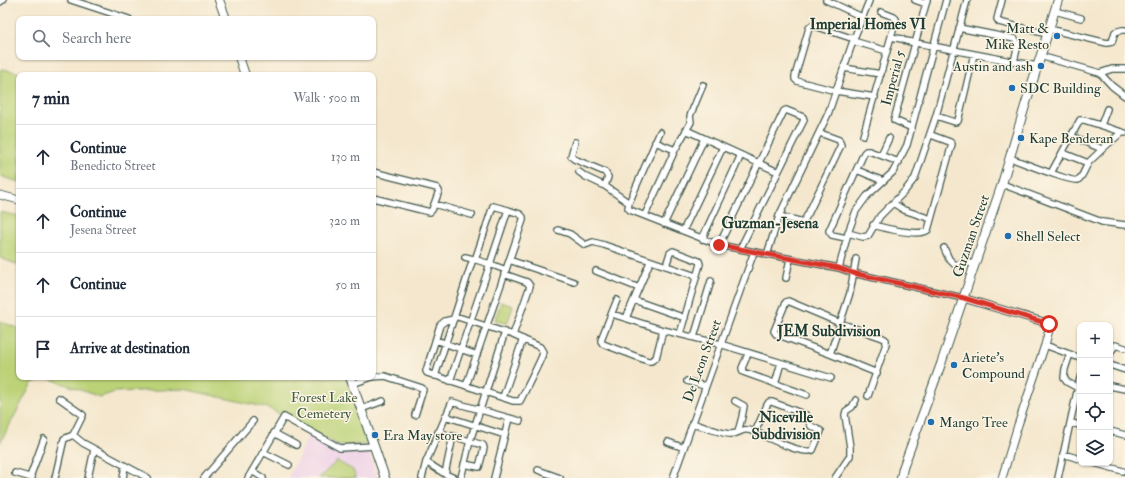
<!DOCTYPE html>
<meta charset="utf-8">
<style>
:root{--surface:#fff;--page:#f2f2f3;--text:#1f2937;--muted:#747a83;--line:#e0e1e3}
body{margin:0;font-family:"IM FELL Double Pica",serif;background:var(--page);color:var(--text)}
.controls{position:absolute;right:12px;bottom:12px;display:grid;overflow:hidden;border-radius:8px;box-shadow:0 1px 3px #0004}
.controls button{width:36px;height:36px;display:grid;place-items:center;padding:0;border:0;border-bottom:1px solid var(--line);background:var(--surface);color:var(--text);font:20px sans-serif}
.stop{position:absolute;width:12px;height:12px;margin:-9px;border:3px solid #d93025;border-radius:50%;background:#fff}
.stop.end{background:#d93025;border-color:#fff;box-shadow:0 1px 4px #0008}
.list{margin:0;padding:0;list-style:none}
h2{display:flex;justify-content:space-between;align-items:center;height:52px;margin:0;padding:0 16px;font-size:17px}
h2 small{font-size:13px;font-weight:400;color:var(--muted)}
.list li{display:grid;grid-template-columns:26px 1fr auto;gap:12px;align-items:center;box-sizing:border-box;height:64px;padding:0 16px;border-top:1px solid var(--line)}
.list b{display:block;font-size:15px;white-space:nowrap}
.list p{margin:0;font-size:13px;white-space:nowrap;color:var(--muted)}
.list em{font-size:13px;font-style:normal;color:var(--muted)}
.icon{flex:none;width:22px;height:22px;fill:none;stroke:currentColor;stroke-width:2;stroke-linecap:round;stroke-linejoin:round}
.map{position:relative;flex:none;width:1125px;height:478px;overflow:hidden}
.search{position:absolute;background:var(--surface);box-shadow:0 1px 3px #0004;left:16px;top:16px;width:360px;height:44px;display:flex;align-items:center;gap:10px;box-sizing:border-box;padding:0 14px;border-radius:8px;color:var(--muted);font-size:15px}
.panel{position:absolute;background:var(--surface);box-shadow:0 1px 3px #0004;left:16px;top:72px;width:360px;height:308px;border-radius:8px}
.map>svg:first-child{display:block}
.built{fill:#eed0e8}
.green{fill:#bbd277;stroke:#6d8856}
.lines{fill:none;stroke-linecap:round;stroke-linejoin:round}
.minor-casing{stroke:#3f564b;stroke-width:8}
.tertiary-casing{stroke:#3f564b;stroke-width:9}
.secondary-casing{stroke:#3f564b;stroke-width:10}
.minor{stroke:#fff;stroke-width:5.5}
.tertiary{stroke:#fff;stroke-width:7}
.secondary{stroke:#fff;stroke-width:8}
.route{stroke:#d93025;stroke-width:5}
.poi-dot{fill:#1f6fb2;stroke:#fcf5e5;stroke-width:1.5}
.labels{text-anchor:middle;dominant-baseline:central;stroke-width:3;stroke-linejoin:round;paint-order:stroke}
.poi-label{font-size:14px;fill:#1f3d34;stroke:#fcf5e5;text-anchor:start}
.street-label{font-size:14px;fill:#1f3d34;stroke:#fcf5e5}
.park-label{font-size:14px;fill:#3e5b41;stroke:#fcf5e5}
.neighbourhood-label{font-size:15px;font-weight:bold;fill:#1f3d34;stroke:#fcf5e5}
</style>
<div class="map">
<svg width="1125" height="478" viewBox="0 0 1125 478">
<rect width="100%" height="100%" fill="#fcf5e5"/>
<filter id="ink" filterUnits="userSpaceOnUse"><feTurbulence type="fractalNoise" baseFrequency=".025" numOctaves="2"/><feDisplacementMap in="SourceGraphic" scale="8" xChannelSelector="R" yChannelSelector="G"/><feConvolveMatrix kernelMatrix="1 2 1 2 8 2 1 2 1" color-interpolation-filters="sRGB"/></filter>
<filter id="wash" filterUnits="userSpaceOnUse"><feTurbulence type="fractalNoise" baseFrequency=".012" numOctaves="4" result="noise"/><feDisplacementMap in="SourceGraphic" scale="16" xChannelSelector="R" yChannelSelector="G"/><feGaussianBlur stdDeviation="0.9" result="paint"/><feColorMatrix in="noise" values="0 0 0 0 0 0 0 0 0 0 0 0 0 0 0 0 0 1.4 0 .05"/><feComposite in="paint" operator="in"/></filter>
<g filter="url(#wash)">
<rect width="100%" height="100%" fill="#f4e7cd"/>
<path class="built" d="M310,433l58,15 10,30h-90z"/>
<path class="green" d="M3,69l26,6h-10v107l-19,-6v-106z
M0,212l19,4v49l-19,-7z
M501,302l12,4 -6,18 -12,-4z
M0,321l19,8v48h326l24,67 -30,2 -71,-38 -84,-19 -69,3 -15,5 -55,-20 -13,6 -32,60z
M337,461l16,9 3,8h-37z"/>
</g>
<g filter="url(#ink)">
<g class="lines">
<g class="minor-casing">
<path id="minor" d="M71,0l58,19
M826,0l36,17
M915,0l11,4
M1002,0l-5,19 2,3 48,12
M0,2l3,-2
M1055,11l26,7
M959,28l56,11 3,5 -4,18
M1049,29l58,14 5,-1 3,-10 7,-2h3
M891,37l11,2
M906,41l131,25
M1040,56l60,17 12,13 13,10
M844,68l37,6
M1100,73l12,-4h13
M875,97l-39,-6 -39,-10 -2,-2v-3l14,-48 3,-3 42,14 -1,2 34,10
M936,116l19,6 3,-1 16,-67
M1101,125l6,-16
M912,128l-18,-8 33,-120
M686,130l92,42
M660,132l-31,71 -1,5 2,2 89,35 120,23 14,5 110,25
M863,136l33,-117 -2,-2 -13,-5
M1071,136l31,13
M575,142l-4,14 3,3 31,13 3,5 -3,9
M655,142l20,8
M1063,153l25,10
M881,155l8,-17
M1010,158c9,3 63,25 68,22 6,-4 7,-14 12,-19 10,-10 21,-20 32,-29
M857,170l26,11
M373,172l64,16 2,3 -7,19 -2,2 -57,-14
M579,172l7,5 19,9 24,17
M1051,173l29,-53h4l41,13
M1002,184l100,38 23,3
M893,203l11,7 27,9
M434,204l38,11
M645,215l30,-65 16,-28 -1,-6 13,-31
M779,216l24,6 5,-8 33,-69 -2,-5 -19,-7
M664,224l40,-85
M873,225c11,3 47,12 55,5l24,-86 -2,-2 -19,-7
M558,230l12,4 15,11 8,-3 11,3 92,31
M683,231l40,-84
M848,233l15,4 5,-1 12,-20 24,-24 11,-14 21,-62 31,-116
M846,238l-14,-3 -3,-4 35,-78 2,-2h3l30,11
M702,239l39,-84
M719,245l65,-134 2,-1 17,7 1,3 -64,129
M944,248l5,11 6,6 10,-3 9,2
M767,255l12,-39 49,-102 25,-73 16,-40
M465,257l8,2
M475,260l18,-54 15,4
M509,260l65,22
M666,266l4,-13 3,-2 26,10 1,3 -20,70
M839,268l9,-35 8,-22 11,-15 26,-24 14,-27 39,-145
M596,271l43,17
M504,274l23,8 3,4 -17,49
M786,278l4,-19
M617,300l-15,37 -1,4 2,3 45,17h3l5,-3 7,-28
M634,300l51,18
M612,314l51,16 57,14 111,34
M626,318l24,-56
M454,319l-9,2 -5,4 -14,46 1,2 86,28h7c8,-16 15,-29 22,-45l1,-4 -3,-5 -27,-12 -58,-19
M694,337l17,-56
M436,340l41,15
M1045,345l35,13
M748,354l-6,14 1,4 64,23
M830,354l20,-61 6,-34
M1070,354l-5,15 -1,9 3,4 11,6
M1110,354l5,-9 10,3
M1110,365l15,5
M435,376l38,-117 17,5 18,-54 12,4 3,3v3l-57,166
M373,377l12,-1 37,12 1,2 -8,25
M450,381l40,-117 16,6
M687,381l18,5
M352,384l20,-7
M775,384l6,-21
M1110,386l15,3
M868,396l18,-52v-4l-3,-2 -43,-15 -52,-22 -2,1 -12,29 2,3 54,20 47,19
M503,397l20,-58
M735,401l9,5 -2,11 -4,15
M361,409l22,-8
M445,416l60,19
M692,423c10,3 30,11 39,11 11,0 9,-8 24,-2 12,5 48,24 58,18l8,-19 -10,-5 -5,-11 -34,-13h-3l-2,3 -12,27
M1071,423l9,2
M1110,431l15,4
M438,432l45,13 1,3 -5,19 -15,-3
M274,433l22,12
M73,435l10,8 65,35
M668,442l16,6
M263,452l26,13
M1063,454l17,5
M426,462l19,12 9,4
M1094,463l29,8
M538,470l22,8
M252,471l11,7
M15,473l17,5
M445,474l8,-38
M30,477l14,-38
M55,478l9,-39 9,-4 10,-20 -24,-17
M88,478l6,-28
M123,478l2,-12
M204,478l49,-57
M248,478l36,-61 56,31 34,-2
M422,478l4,-16 26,-60 68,19
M461,478l9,-37 35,-109
M494,478l15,-60
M673,478l81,-226
M835,478l15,-22v-9l-5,-32 1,-4 6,-4 4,-7
M1058,478l22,-100"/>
</g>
<g class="tertiary-casing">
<path id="tertiary" d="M0,195l19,5
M963,298l84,25 3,3 -5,19 -27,80 -16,53"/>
</g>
<g class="secondary-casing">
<path id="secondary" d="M219,0l7,19
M239,57l6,18
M350,377l35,101
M901,478l2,-10 38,-104 61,-180 23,-78 33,-106"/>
</g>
<use href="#minor" class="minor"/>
<use href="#tertiary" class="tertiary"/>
<use href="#secondary" class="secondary"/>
</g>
</g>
<g class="lines" filter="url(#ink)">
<path class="route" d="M719,245l120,23 14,5 111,25 85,26"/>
</g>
<g class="poi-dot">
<circle cx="1057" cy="36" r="4"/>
<circle cx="1041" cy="66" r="4"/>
<circle cx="1012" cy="88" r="4"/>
<circle cx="1021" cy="138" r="4"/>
<circle cx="1008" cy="236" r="4"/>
<circle cx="954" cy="365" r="4"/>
<circle cx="931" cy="422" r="4"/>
<circle cx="375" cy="435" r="4"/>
</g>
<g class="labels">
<g class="poi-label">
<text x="1049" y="28" text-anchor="end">Matt &amp;<tspan x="1049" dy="16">Mike Resto</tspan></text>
<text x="1033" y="66" text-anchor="end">Austin and ash</text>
<text x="1020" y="88">SDC Building</text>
<text x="1029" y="138">Kape Benderan</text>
<text x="1016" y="236">Shell Select</text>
<text x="962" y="357">Ariete's<tspan x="962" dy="16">Compound</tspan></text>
<text x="939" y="422">Mango Tree</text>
<text x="383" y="435">Era May store</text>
</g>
<g class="street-label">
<text transform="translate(893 78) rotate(-75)">Imperial 5</text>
<text transform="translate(971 236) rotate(-71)">Guzman Street</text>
<text transform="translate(702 361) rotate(-70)">De Leon Street</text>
</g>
<g class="park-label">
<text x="324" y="397">Forest Lake<tspan x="324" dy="16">Cemetery</tspan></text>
</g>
<g class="neighbourhood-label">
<text x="868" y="24">Imperial Homes VI</text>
<text x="770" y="223">Guzman-Jesena</text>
<text x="829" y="331">JEM Subdivision</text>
<text x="786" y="417">Niceville<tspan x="786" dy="17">Subdivision</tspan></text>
</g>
</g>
</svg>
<div class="controls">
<button>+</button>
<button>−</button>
<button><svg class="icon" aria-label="locate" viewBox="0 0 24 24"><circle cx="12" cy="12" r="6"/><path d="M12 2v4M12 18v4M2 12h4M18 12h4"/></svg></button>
<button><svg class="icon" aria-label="layers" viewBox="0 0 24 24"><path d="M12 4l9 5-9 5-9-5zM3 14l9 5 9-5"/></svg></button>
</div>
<div class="stop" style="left:1049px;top:324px"></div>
<div class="stop end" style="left:719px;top:245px"></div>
<div class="search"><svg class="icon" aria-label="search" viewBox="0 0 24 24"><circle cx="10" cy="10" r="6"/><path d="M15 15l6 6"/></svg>Search here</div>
<section class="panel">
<h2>7 min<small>Walk · 500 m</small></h2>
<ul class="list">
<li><svg class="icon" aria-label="ahead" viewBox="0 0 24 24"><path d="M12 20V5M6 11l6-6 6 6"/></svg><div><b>Continue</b><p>Benedicto Street</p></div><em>130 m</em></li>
<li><svg class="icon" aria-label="ahead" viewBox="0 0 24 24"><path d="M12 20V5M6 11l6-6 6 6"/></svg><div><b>Continue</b><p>Jesena Street</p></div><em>320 m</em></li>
<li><svg class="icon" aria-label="ahead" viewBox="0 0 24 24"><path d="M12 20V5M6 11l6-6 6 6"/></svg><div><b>Continue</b></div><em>50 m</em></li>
<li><svg class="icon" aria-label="arrive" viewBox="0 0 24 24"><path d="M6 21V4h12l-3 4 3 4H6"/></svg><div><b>Arrive at destination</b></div></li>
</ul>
</section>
</div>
